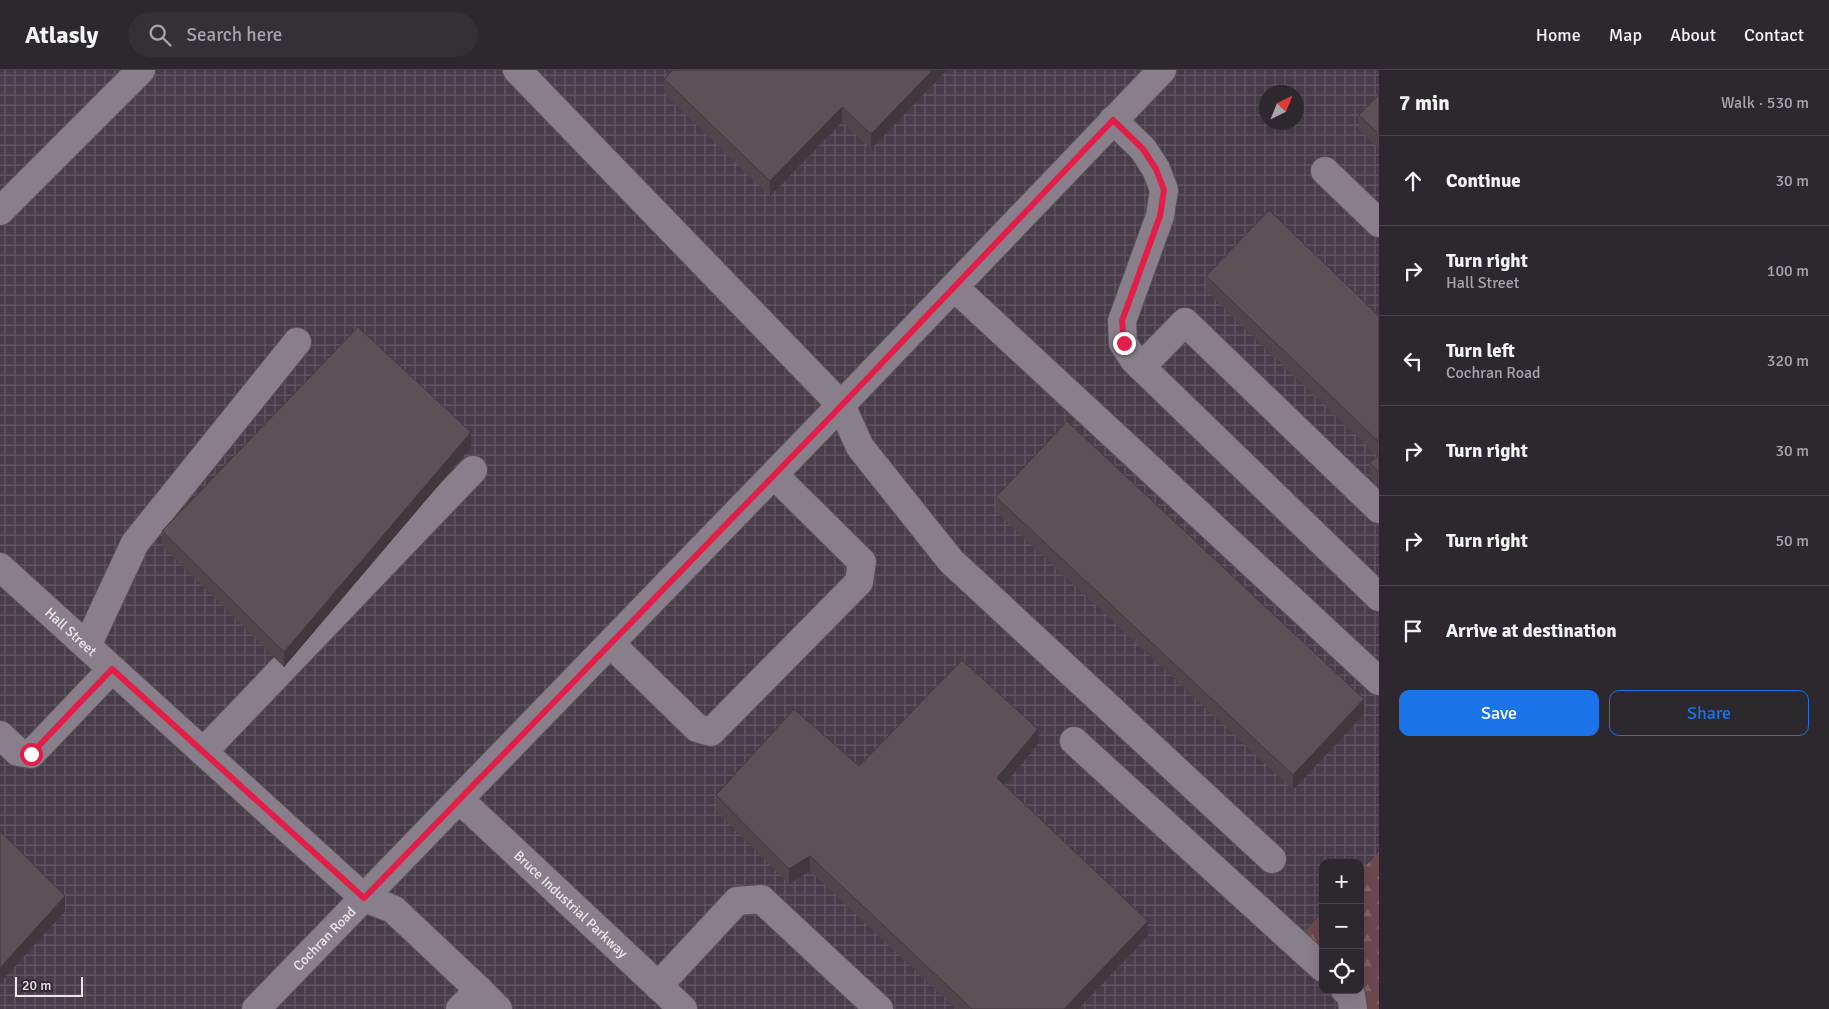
<!DOCTYPE html>
<meta charset="utf-8">
<style>
:root{--surface:#2d272e;--page:#352f36;--text:#f1f3f6;--muted:#a7a5aa;--line:#48444a;--accent:#1a73e8}
body{margin:0;font-family:Signika,sans-serif;background:var(--page);color:var(--text)}
.controls{position:absolute;right:15px;bottom:15px;display:grid;overflow:hidden;border-radius:10px;box-shadow:0 5px 20px #0002}
.controls button{width:45px;height:45px;display:grid;place-items:center;padding:0;border:0;border-bottom:1px solid var(--line);background:var(--surface);color:var(--text);font:25px sans-serif}
.compass{position:absolute;left:1259px;top:15px;width:45px;height:45px;border-radius:50%;background:var(--surface);box-shadow:0 5px 20px #0002;rotate:43deg}
.scale{position:absolute;left:15px;bottom:12px;width:68px;box-sizing:border-box;padding-left:5px;border:2px solid #ebe6ec;border-top:0;font-size:14px;line-height:18px;white-space:nowrap;color:#ebe6ec;-webkit-text-stroke:4px #322a33;paint-order:stroke}
.stop{position:absolute;width:15px;height:15px;margin:-11px;border:4px solid #e11d48;border-radius:50%;background:#fff}
.stop.end{background:#e11d48;border-color:#fff;box-shadow:0 1px 5px #0008}
.list{margin:0;padding:0;list-style:none}
h2{display:flex;justify-content:space-between;align-items:center;height:65px;margin:0;padding:0 20px;font-size:21px}
h2 small{font-size:16px;font-weight:400;color:var(--muted)}
.list li{display:grid;grid-template-columns:32px 1fr auto;gap:15px;align-items:center;box-sizing:border-box;height:90px;padding:0 20px;border-top:1px solid var(--line)}
.list b{display:block;font-size:19px;white-space:nowrap}
.list p{margin:0;font-size:16px;white-space:nowrap;color:var(--muted)}
.list em{font-size:16px;font-style:normal;color:var(--muted)}
.actions{display:flex;gap:10px;padding:15px 20px}
.actions a{flex:1;padding:11px 0;border:1px solid var(--accent);border-radius:10px;text-align:center;font-size:18px;color:var(--accent)}
.actions .main{background:var(--accent);color:#fff}
.icon{flex:none;width:28px;height:28px;fill:none;stroke:currentColor;stroke-width:2;stroke-linecap:round;stroke-linejoin:round}
.map{position:relative;flex:none;width:1379px;height:939px;overflow:hidden}
header{display:flex;align-items:center;gap:30px;box-sizing:border-box;height:70px;padding:0 25px;background:var(--surface);border-bottom:1px solid var(--line)}
header strong{font-size:24px}
nav{display:flex;gap:28px;margin-inline-start:auto;font-size:18px}
.search{width:350px;height:45px;background:var(--page);display:flex;align-items:center;gap:12px;box-sizing:border-box;padding:0 18px;border-radius:28px;color:var(--muted);font-size:19px}
main{display:flex}
aside{flex:1;background:var(--surface)}
.map>svg:first-child{display:block}
.industrial{fill:url(#industrial-grid);fill-rule:evenodd}
.forest{fill:url(#forest-firs)}
.lines{fill:none;stroke-linecap:round;stroke-linejoin:round}
.minor-casing{stroke:#575158;stroke-width:30}
.minor{stroke:#897f8a;stroke-width:28}
.wall{fill:#50454b}
.shaded-wall{fill:#41383d}
.building{fill:#5d5057;stroke:#41383d}
.route{stroke:#e11d48;stroke-width:6}
.labels{text-anchor:middle;dominant-baseline:central;stroke-width:4.5;stroke-linejoin:round;paint-order:stroke}
.street-label{font-size:14px;fill:#ebe6ec;stroke:#322a33}
</style>
<header>
<strong>Atlasly</strong>
<div class="search"><svg class="icon" aria-label="search" viewBox="0 0 24 24"><circle cx="10" cy="10" r="6"/><path d="M15 15l6 6"/></svg>Search here</div>
<nav><a>Home</a><a>Map</a><a>About</a><a>Contact</a></nav>
</header>
<main>
<div class="map">
<svg width="1379" height="939" viewBox="0 0 1379 939">
<defs>
<pattern id="industrial-grid" width="8" height="8" patternUnits="userSpaceOnUse" patternTransform="scale(1.25)"><rect width="8" height="8" fill="#493c4a"/><path d="M0 4h8M4 0v8" fill="none" stroke="#635864"/></pattern>
<pattern id="forest-firs" width="22" height="20" patternUnits="userSpaceOnUse" patternTransform="scale(1.25)"><rect width="22" height="20" fill="#6d494f"/><path d="M5 1l3.5 6h-7zM16 11l3.5 6h-7z" fill="#826368"/></pattern>
</defs>
<rect width="100%" height="100%" fill="#3c343d"/>
<path class="industrial" d="M0,0h1379v939h-1379zM1266,22h30v30h-30zM1323,793h37v127h-37z"/>
<path class="forest" d="M1379,782v157h-14l-5,-19v-118z
M1323,842v57l-28,-27z"/>
<g class="lines">
<g class="minor-casing">
<g id="minor">
<path d="M517,0l324,335 19,42 91,114 321,298"/>
<path d="M1113,50l30,29 13,20 8,21 -4,26 -38,105 1,22 11,17 245,237"/>
<path d="M1325,101l54,52"/>
<path d="M0,141l141,-141"/>
<path d="M954,217l425,394"/>
<path d="M1141,297l44,-45 194,187"/>
<path id="s1" d="M0,497l364,331 29,11 86,81 -19,19"/>
<path d="M611,574l86,84 14,4 148,-150 3,-20 -88,-87"/>
<path d="M87,576l48,-103 162,-201"/>
<path d="M0,665l18,17 13,2 81,-85"/>
<path d="M1074,671l249,227"/>
<path d="M203,682l270,-282"/>
<path id="s2" d="M460,730l223,209"/>
<path d="M658,916l79,-85 24,-2 118,110"/>
<path d="M479,920l19,19"/>
<path d="M1345,920l6,5 2,14"/>
<path id="s3" d="M256,939l585,-604 321,-335"/>
</g>
</g>
<use href="#minor" class="minor"/>
</g>
<path class="wall" d="M947,0l-76,79 -29,-27 -72,74 -106,-102v-15z
M1379,24v55l-20,-19v-15z
M1206,206l173,40v171l-9,-9v-15l7,-7 -171,-165z
M471,377l-187,220 -122,-121v-15z
M996,427l368,217 -71,76 -297,-278z
M1038,674l-34,40 144,152 -70,73h-122l-146,-138 -21,13 -73,-74v-15l143,-29z"/>
<path class="shaded-wall" d="M933,0h14l-76,79v-15z
M842,37v15l-72,74v-15z
M471,362v15l-187,220v-15z
M1364,629v15l-71,76v-15z
M1038,659v15l-41,49v-15z
M810,786v15l-21,13v-15z
M65,826v15l-65,72v-15z
M1148,851v15l-70,73h-14z"/>
<path class="building" d="M673,0h260l-62,64 -29,-27 -72,74 -106,-102z
M1379,24v40l-20,-19z
M1269,140l110,106v126l-173,-166z
M358,257l113,105 -187,220 -122,-121z
M1067,351l297,278 -71,76 -297,-278z
M1379,384v18l-9,-9z
M962,590l76,69 -41,49 151,143 -84,88h-92l-162,-153 -21,13 -73,-74 78,-86 65,57z
M0,761l65,65 -65,72z"/>
<g class="lines">
<path class="route" d="M31,684l81,-85 252,229 478,-493 271,-285 30,29 13,20 8,21 -4,26 -38,105 2,22"/>
</g>
<g class="labels">
<g class="street-label">
<text stroke="none"><textPath href="#s1" startOffset="96">Hall Street</textPath></text>
<text stroke="none"><textPath href="#s2" startOffset="152">Bruce Industrial Parkway</textPath></text>
<text stroke="none"><textPath href="#s3" startOffset="98">Cochran Road</textPath></text>
</g>
</g>
</svg>
<div class="controls">
<button>+</button>
<button>−</button>
<button><svg class="icon" aria-label="locate" viewBox="0 0 24 24"><circle cx="12" cy="12" r="6"/><path d="M12 2v4M12 18v4M2 12h4M18 12h4"/></svg></button>
</div>
<svg class="compass" viewBox="-18 -18 36 36"><path d="M0-13l5 13h-10z" fill="#e53935"/><path d="M0 13l5-13h-10z" fill="#a7a5aa"/></svg>
<div class="scale">20 m</div>
<div class="stop" style="left:31px;top:684px"></div>
<div class="stop end" style="left:1124px;top:273px"></div>
</div>
<aside>
<h2>7 min<small>Walk · 530 m</small></h2>
<ul class="list">
<li><svg class="icon" aria-label="ahead" viewBox="0 0 24 24"><path d="M12 20V5M6 11l6-6 6 6"/></svg><div><b>Continue</b></div><em>30 m</em></li>
<li><svg class="icon" aria-label="right" viewBox="0 0 24 24"><path d="M7 20v-9h11M14 6l5 5-5 5"/></svg><div><b>Turn right</b><p>Hall Street</p></div><em>100 m</em></li>
<li><svg class="icon" aria-label="left" viewBox="0 0 24 24"><path d="M17 20v-9H6M10 6l-5 5 5 5"/></svg><div><b>Turn left</b><p>Cochran Road</p></div><em>320 m</em></li>
<li><svg class="icon" aria-label="right" viewBox="0 0 24 24"><path d="M7 20v-9h11M14 6l5 5-5 5"/></svg><div><b>Turn right</b></div><em>30 m</em></li>
<li><svg class="icon" aria-label="right" viewBox="0 0 24 24"><path d="M7 20v-9h11M14 6l5 5-5 5"/></svg><div><b>Turn right</b></div><em>50 m</em></li>
<li><svg class="icon" aria-label="arrive" viewBox="0 0 24 24"><path d="M6 21V4h12l-3 4 3 4H6"/></svg><div><b>Arrive at destination</b></div></li>
</ul>
<div class="actions"><a class="main">Save</a><a>Share</a></div>
</aside>
</main>
